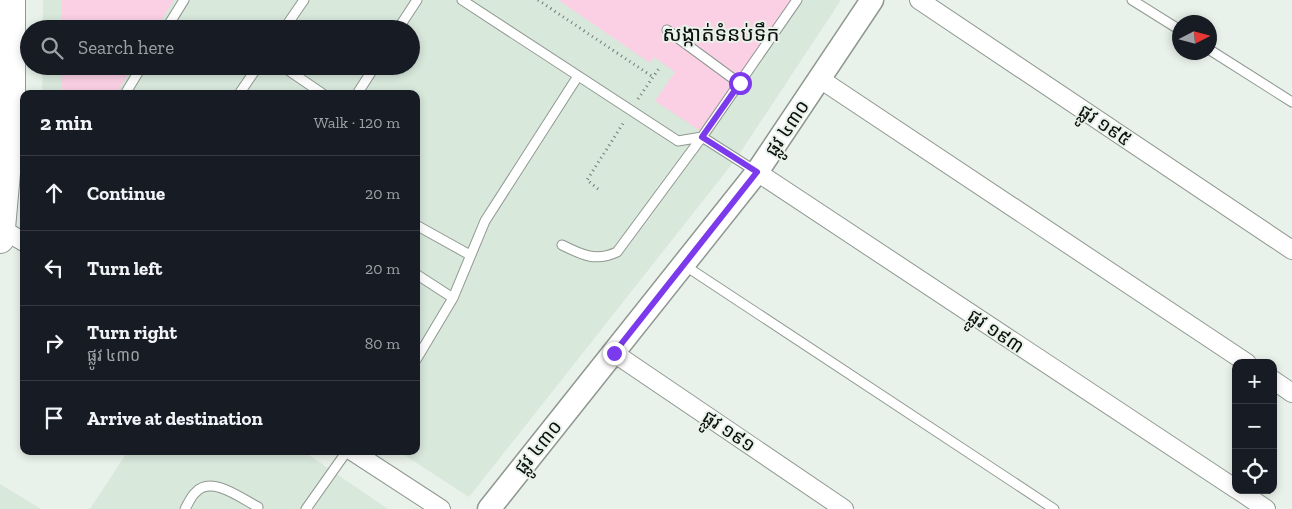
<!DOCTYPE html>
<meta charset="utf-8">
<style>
:root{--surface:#171b24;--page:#20242c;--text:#f1f3f6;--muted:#9ea1a6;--line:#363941}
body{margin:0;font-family:"Zilla Slab","Noto Sans Khmer",serif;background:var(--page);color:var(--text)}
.controls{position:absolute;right:15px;bottom:15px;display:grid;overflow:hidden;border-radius:10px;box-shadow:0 2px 8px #0003}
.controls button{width:45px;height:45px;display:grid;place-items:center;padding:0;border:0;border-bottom:1px solid var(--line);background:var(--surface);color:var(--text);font:25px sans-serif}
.compass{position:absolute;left:1172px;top:15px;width:45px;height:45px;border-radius:50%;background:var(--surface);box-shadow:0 2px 8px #0003;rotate:84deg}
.stop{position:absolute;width:15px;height:15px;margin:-11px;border:4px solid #7c3aed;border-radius:50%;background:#fff}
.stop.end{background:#7c3aed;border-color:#fff;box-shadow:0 1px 5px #0008}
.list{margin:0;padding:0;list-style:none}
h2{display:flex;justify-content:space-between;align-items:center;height:65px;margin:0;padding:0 20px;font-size:21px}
h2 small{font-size:16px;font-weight:400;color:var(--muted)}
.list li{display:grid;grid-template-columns:32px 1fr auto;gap:15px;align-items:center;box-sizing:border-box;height:75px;padding:0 20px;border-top:1px solid var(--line)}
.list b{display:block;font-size:19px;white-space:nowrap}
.list p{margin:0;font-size:16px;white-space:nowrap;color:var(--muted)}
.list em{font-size:16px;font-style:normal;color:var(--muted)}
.icon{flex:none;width:28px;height:28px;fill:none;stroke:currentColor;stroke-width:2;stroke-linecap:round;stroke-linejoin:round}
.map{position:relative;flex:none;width:1292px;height:509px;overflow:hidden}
.search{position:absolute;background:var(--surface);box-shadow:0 2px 8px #0003;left:20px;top:20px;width:400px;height:55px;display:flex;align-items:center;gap:12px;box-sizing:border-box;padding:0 18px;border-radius:28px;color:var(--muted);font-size:19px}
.panel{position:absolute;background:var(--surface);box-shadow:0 2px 8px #0003;left:20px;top:90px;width:400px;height:365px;border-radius:10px}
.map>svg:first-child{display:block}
.built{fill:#d8e8db}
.green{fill:#fbd0e5}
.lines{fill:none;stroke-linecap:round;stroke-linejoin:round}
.service-casing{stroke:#8f9891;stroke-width:11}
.minor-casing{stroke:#8f9891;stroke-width:20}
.tertiary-casing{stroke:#8f9891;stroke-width:25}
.primary-casing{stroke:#8f9891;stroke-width:30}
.path{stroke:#737974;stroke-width:3;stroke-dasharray:1 4;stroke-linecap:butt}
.service{stroke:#fff;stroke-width:9}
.minor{stroke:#fff;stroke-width:18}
.tertiary{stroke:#fff;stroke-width:22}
.primary{stroke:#fff;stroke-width:28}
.route{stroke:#7c3aed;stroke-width:6}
.labels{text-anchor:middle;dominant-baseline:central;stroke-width:4;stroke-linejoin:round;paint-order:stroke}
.street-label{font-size:19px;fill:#0c0f0c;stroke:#e8f2ea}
.quarter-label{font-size:21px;fill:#0c0f0c;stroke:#e8f2ea}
</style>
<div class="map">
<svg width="1292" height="509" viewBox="0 0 1292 509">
<rect width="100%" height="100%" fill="#e8f2ea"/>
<path class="built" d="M43,0h798l-105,159 -267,338 -71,-46h18v-357h-374l1,-28h368v-37h-368z
M128,451h175l85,58h-298z
M0,484l41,25h-41z"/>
<path class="green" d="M62,0h112l-18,29h-94z
M558,0h234l-90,132 -47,-31 20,-29 -21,-15 -4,6z
M61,66h72l-17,28h-55z"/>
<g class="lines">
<g class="service-casing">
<path id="service" d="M462,0l216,141 24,-4 55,35
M1132,0l48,30
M166,29l18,-29
M284,29l20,-29
M398,29l19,-29
M667,30l72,53
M1210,50l82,52
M282,66l41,28
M125,94l17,-28
M239,94l19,-28
M357,94l18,-28
M416,225l54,30
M562,245c20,10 34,17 55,7l85,-115 95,-137
M684,265l370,244
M416,274l37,24
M416,360l37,-62 32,-77 93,-145
M185,509c3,-5 6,-13 11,-17 16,-17 46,7 62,15
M306,509l41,-58"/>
</g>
<g class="minor-casing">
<path id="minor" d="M919,0l373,250
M820,79l427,284
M757,172l479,317
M0,228l24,14
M614,353l230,156
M1273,380l19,13
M352,451l89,58
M1238,490l28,19"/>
</g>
<g class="tertiary-casing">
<path id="tertiary" d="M489,509l268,-337 115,-172"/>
</g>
<g class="primary-casing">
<path id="primary" d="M0,239l11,-121v-118"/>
</g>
<path class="path" d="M538,0l115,77
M638,99l22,-32
M598,189l-11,-9 37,-58"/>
<use href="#service" class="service"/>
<use href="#minor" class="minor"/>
<use href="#tertiary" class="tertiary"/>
<use href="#primary" class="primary"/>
</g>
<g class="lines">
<path class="route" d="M614,353l143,-181 -55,-35 38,-54"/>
</g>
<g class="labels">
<g class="street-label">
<text transform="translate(1105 125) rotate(34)">ផ្លូវ ១៩៥</text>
<text transform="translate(787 128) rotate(-56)">ផ្លូវ ៤៣០</text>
<text transform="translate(996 331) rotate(34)">ផ្លូវ ១៩៣</text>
<text transform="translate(729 431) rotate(34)">ផ្លូវ ១៩១</text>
<text transform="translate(538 447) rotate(-51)">ផ្លូវ ៤៣០</text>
</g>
<g class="quarter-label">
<text x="721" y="33">សង្កាត់ទំនប់ទឹក</text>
</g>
</g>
</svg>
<div class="controls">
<button>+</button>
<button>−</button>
<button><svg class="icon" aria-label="locate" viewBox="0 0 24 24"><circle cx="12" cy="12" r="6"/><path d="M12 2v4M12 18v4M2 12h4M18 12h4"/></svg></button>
</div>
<svg class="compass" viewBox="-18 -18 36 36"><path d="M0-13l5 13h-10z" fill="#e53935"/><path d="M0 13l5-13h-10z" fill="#9ea1a6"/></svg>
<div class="stop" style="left:740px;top:83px"></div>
<div class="stop end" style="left:614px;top:353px"></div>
<div class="search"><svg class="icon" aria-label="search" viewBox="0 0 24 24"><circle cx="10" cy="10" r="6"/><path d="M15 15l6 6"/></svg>Search here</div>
<section class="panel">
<h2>2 min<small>Walk · 120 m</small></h2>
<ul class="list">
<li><svg class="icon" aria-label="ahead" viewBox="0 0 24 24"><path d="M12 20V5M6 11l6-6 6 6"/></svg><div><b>Continue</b></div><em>20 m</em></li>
<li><svg class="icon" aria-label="left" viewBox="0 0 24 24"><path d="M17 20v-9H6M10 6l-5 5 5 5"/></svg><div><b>Turn left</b></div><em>20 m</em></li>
<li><svg class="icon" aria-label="right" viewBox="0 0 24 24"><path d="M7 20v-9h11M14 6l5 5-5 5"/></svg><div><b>Turn right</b><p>ផ្លូវ ៤៣០</p></div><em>80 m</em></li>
<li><svg class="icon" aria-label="arrive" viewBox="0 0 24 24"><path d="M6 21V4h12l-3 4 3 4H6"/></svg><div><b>Arrive at destination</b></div></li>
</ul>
</section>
</div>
